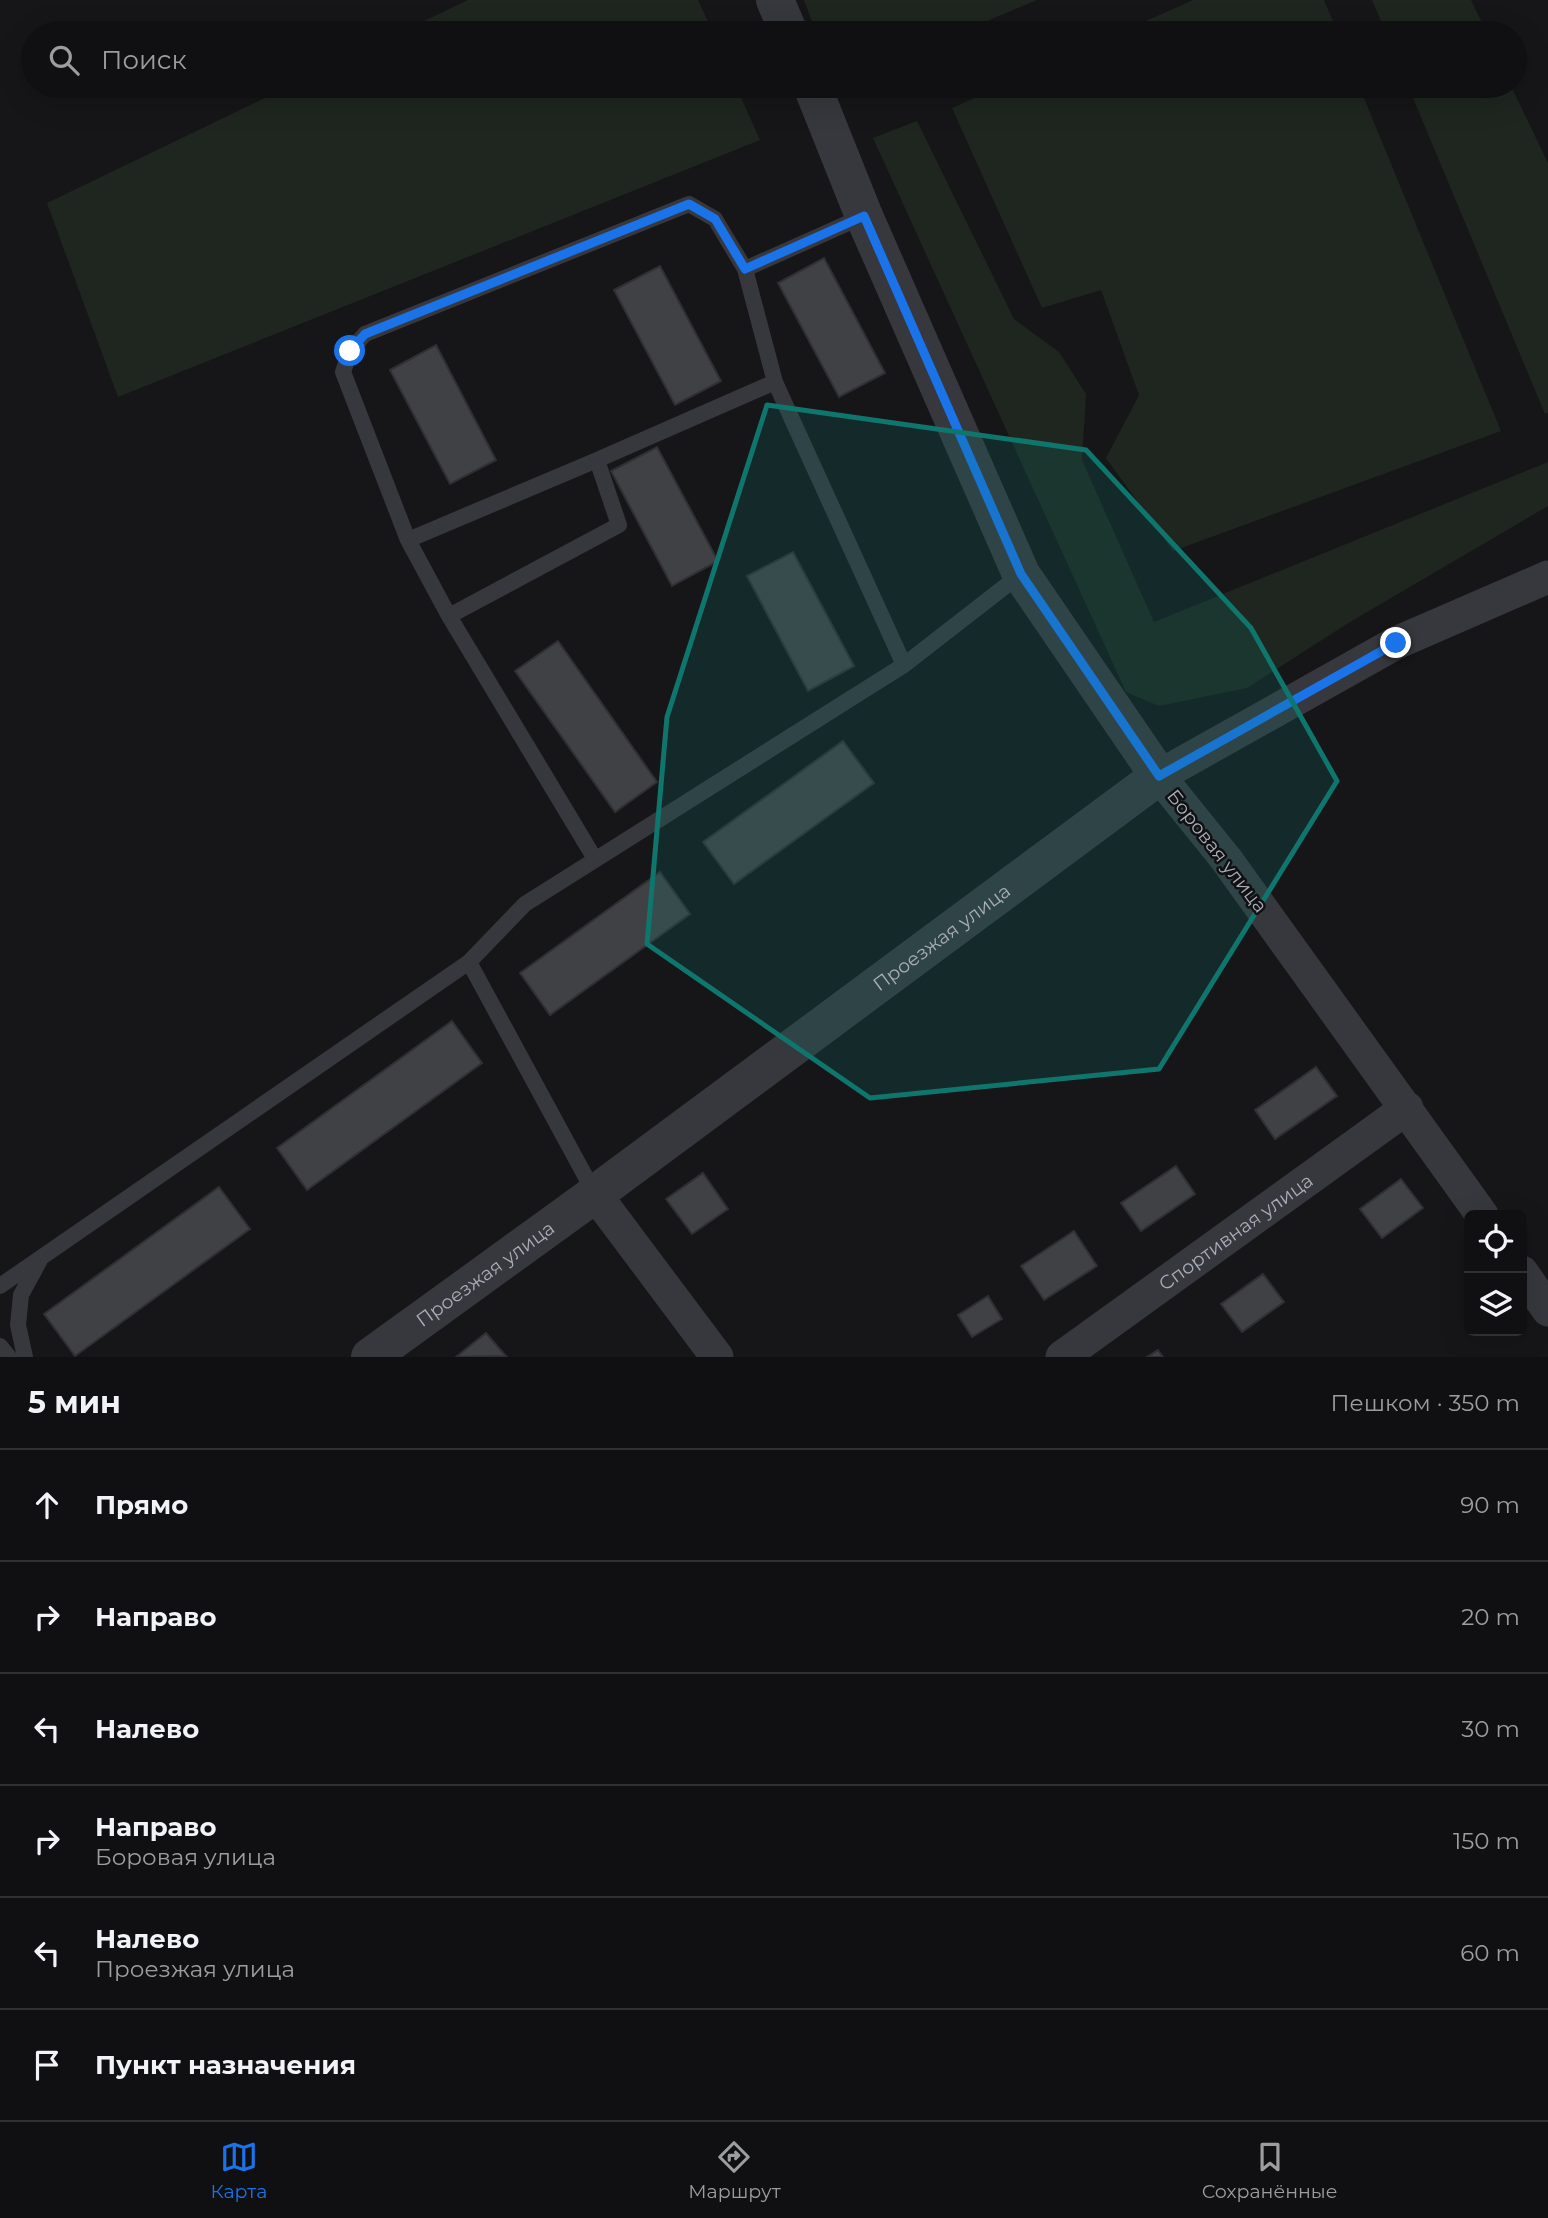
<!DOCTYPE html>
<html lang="ru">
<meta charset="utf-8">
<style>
:root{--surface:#101012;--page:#19191b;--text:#f1f3f6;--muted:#9c9d9f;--line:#303032;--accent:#1a73e8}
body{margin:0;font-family:Montserrat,sans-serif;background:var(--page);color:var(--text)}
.controls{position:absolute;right:21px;bottom:21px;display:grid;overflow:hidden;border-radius:10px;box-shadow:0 7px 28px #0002}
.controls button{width:63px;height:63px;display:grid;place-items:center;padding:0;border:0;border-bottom:2px solid var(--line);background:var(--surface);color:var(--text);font:35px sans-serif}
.stop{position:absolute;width:21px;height:21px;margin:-16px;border:5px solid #1a73e8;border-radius:50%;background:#fff}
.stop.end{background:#1a73e8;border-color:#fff;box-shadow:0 2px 7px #0008}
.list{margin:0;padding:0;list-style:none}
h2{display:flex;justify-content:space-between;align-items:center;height:91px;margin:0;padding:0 28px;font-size:30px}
h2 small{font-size:23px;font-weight:400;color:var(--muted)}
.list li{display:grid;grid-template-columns:46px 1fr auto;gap:21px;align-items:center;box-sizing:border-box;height:112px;padding:0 28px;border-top:2px solid var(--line)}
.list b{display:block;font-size:26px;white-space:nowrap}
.list p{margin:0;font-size:23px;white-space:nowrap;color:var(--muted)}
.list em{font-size:23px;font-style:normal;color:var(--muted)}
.icon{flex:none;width:38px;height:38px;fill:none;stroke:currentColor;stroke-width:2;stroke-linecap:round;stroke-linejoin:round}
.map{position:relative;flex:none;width:1548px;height:1357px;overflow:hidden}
.search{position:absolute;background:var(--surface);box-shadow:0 7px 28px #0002;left:21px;right:21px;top:21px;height:77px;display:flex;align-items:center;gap:18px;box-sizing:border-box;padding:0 24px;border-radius:38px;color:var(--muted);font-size:26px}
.sheet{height:763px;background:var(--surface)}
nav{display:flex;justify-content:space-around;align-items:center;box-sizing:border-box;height:98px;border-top:2px solid var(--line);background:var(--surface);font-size:19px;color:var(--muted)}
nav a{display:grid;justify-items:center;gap:4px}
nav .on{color:var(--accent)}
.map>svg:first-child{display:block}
.green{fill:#1e261f}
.building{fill:#404145;stroke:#303034;stroke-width:2}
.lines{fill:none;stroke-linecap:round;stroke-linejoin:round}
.service{stroke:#37383d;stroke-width:16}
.minor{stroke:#37383d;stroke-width:33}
.tertiary{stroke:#37383d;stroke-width:38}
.route{stroke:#1a73e8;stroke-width:9}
.marked{fill:#0f766e;fill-opacity:0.2;stroke:#0f766e;stroke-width:5;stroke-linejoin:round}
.labels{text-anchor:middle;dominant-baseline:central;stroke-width:5;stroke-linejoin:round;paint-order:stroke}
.street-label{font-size:19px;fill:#a8adb8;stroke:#111113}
</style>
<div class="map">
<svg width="1548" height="1357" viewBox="0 0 1548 1357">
<rect width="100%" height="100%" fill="#161618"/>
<path class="green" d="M468,0h230l15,33h-314z
M804,0h233l-79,33h-142z
M1193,0h131l14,33h-219z
M1372,0h99l16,33h-101z
M290,86h446l24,54 -642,257 -71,-194z
M1001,86h358l142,345 -328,120 -67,-93 33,-63 -38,-105 -59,18 -90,-200z
M1408,86h103l37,77v250l-3,1z
M917,121l97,198 45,33 27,42 -4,66 72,162 394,-160v44l-198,116 -103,66 -88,18 -33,-14 -253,-554z"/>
<path class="building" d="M824,258l61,115 -46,24 -61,-114z
M660,266l61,115 -46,24 -61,-115z
M436,345l60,115 -46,24 -60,-114z
M657,447l61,114 -46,25 -61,-115z
M793,552l61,114 -46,25 -61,-115z
M558,641l99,141 -42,30 -100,-141z
M843,741l31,42 -140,101 -31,-42z
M660,872l30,42 -140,101 -30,-42z
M452,1021l30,42 -175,127 -30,-42z
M1316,1067l21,29 -62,43 -20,-29z
M1176,1166l19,28 -54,37 -20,-28z
M703,1173l25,36 -36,25 -26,-35z
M1401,1179l22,29 -41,30 -22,-29z
M219,1187l31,42 -175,127 -31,-42z
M1074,1231l23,35 -53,34 -23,-34z
M1263,1274l21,28 -42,30 -21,-28z
M988,1296l14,23 -30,18 -14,-22z
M486,1333l20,23 -50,1z
M1158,1350l5,7h-16z"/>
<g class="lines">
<path class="service" d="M864,216l-119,53 30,113 129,283
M597,460l178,-78
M408,540l41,76
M595,859l-146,-243 170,-91 -22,-65 -189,80 -65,-168 7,-21 15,-17 324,-130 26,15 30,50
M469,962l126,232
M0,1286l469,-324 56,-58 379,-239 117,-91
M0,1346l9,11
M25,1357l-7,-32 3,-30 19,-35"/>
<g class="minor">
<path d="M595,1194l122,163"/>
<path d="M1482,1215l-256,-356 -67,-83 237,-133 152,-66"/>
<path d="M1522,1272l26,38"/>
<path id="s1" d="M1062,1357l345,-249"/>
</g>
<g class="tertiary">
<path d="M775,0l14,33"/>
<path id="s2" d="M370,1357l225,-163 564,-418 -138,-202 -157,-358 -52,-130"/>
</g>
</g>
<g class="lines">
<path class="route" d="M350,351l15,-17 324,-130 26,15 30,50 119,-53 157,358 138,202 237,-133"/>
</g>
<path class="marked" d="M767,405l319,45 165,178 86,153 -178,288 -289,29 -223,-154 20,-227z"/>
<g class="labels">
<g class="street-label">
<text transform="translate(1217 851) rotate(52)">Боровая улица</text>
<text stroke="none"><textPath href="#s2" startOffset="709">Проезжая улица</textPath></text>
<text stroke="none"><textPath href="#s1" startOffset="214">Спортивная улица</textPath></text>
<text stroke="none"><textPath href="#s2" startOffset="142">Проезжая улица</textPath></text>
</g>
</g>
</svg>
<div class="controls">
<button><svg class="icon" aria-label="locate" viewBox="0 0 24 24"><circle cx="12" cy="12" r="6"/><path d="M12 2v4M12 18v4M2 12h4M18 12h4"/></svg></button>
<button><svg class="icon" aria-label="layers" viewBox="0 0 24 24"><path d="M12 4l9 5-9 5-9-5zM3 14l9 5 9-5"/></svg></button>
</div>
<div class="stop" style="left:350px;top:351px"></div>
<div class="stop end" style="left:1396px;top:643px"></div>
<div class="search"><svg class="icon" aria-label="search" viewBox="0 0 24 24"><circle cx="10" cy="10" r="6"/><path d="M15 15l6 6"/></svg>Поиск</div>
</div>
<section class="sheet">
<h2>5 мин<small>Пешком · 350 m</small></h2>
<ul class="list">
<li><svg class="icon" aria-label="ahead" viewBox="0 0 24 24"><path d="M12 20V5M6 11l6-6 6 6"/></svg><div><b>Прямо</b></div><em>90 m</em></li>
<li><svg class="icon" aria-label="right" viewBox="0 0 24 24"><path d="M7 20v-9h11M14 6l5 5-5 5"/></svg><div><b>Направо</b></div><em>20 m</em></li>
<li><svg class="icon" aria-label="left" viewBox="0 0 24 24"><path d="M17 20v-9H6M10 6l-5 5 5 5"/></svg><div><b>Налево</b></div><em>30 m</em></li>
<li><svg class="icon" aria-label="right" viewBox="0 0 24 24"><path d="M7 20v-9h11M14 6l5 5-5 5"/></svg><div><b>Направо</b><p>Боровая улица</p></div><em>150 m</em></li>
<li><svg class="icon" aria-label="left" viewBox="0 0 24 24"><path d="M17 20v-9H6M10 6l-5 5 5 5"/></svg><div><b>Налево</b><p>Проезжая улица</p></div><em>60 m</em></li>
<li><svg class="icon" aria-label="arrive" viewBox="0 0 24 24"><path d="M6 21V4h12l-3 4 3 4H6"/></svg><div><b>Пункт назначения</b></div></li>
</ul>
</section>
<nav>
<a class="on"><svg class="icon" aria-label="map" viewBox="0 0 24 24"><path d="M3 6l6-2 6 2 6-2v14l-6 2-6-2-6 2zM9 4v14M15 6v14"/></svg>Карта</a>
<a><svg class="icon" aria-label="directions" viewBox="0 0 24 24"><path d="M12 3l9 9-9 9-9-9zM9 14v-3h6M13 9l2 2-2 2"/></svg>Маршрут</a>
<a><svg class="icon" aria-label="saved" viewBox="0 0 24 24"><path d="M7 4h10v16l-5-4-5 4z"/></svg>Сохранённые</a>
</nav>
